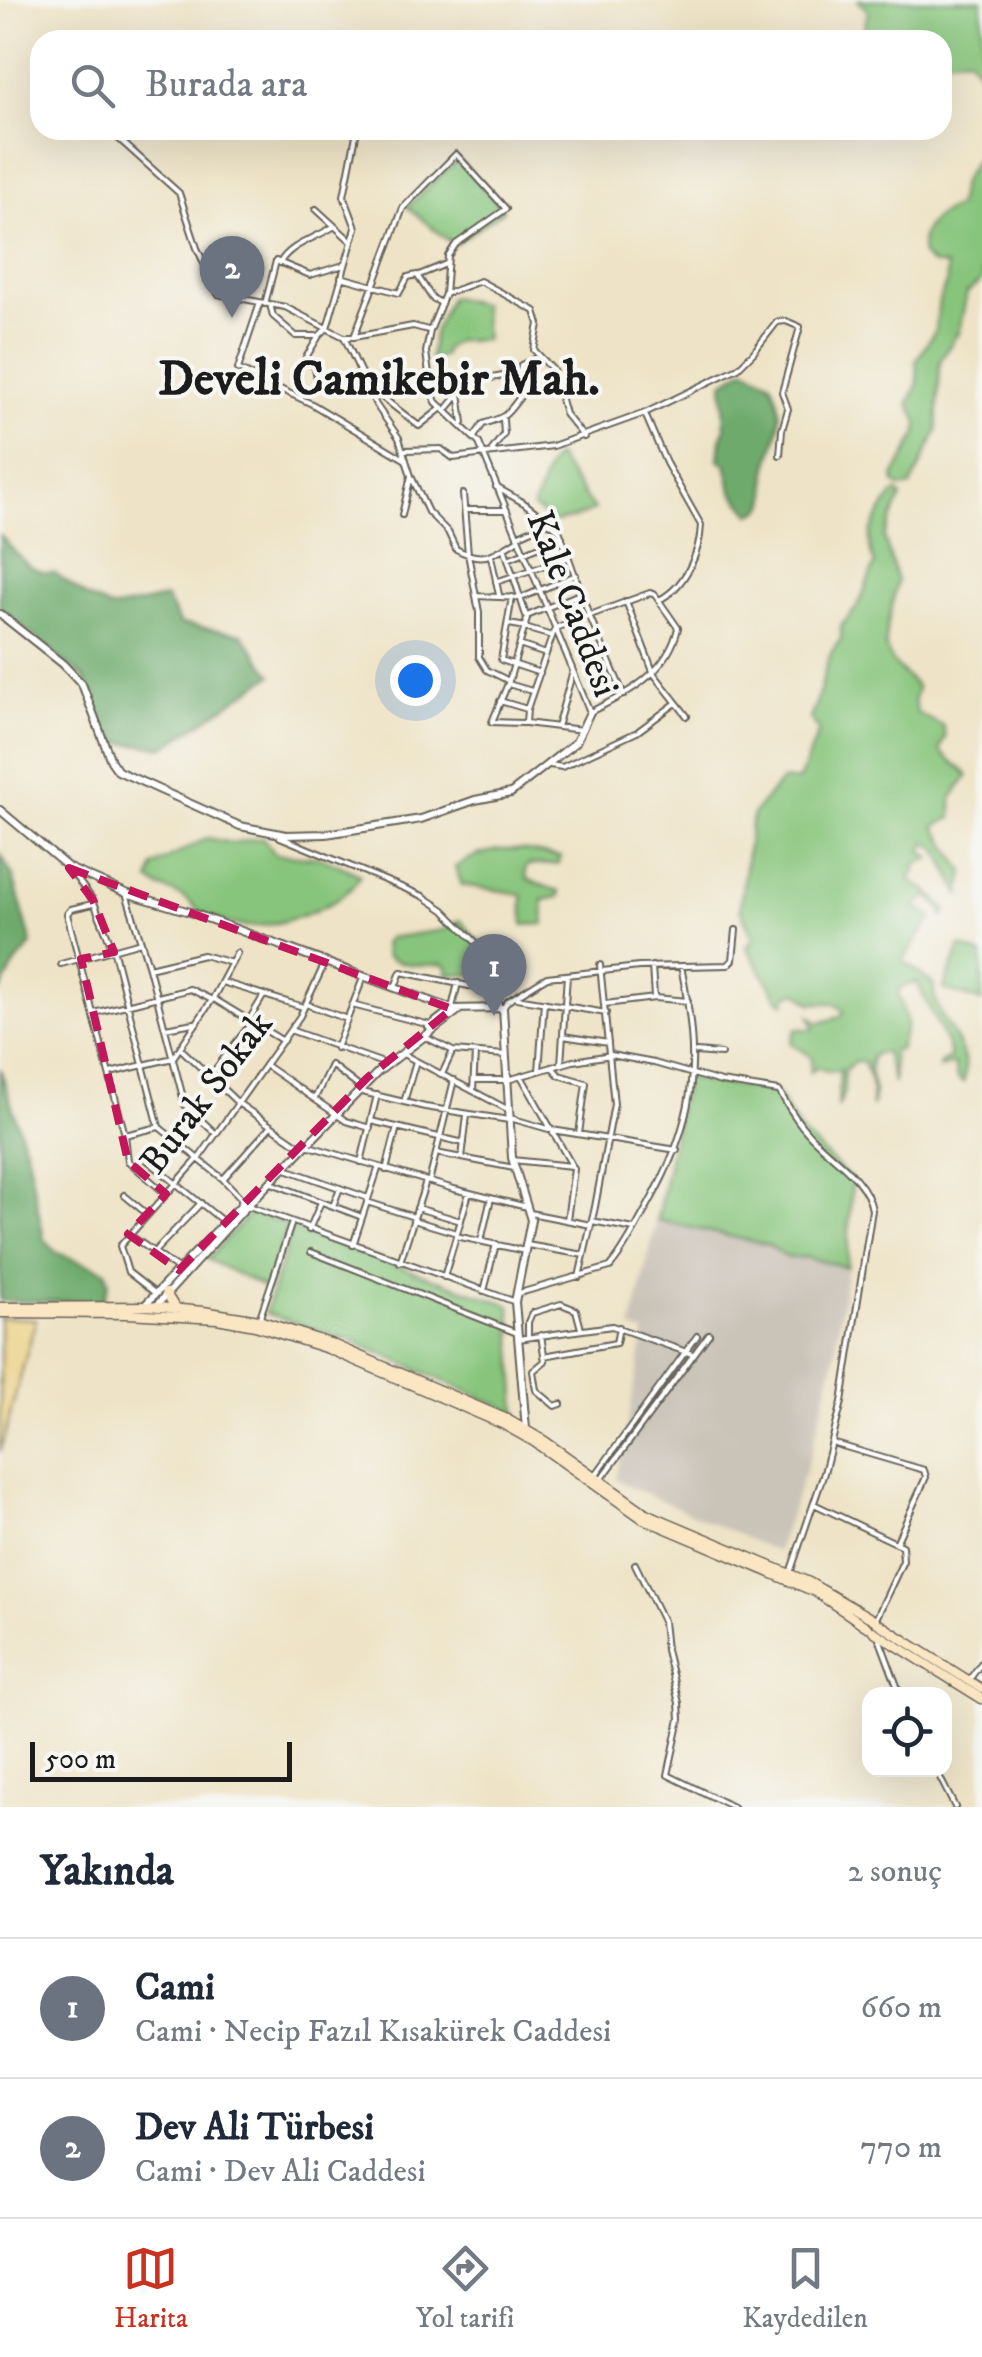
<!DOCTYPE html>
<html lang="tr">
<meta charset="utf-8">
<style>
:root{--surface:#fff;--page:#f2f2f3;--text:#1f2937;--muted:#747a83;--line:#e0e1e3;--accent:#c8321e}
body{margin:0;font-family:"IM FELL DW Pica",serif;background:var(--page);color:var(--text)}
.controls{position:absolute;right:30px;bottom:30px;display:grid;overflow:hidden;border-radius:20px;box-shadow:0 10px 40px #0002}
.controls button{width:90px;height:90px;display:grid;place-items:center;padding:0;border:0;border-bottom:2px solid var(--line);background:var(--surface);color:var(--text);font:50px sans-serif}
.scale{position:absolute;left:30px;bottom:25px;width:262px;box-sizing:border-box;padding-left:10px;border:5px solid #1c1c1c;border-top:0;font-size:28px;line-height:35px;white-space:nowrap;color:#1c1c1c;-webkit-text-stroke:8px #f6f6f2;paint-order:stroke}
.you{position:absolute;left:415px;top:680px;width:35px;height:35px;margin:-25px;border:8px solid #fff;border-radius:50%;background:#1a73e8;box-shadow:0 0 0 15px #1a73e833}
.badge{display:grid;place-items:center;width:65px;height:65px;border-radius:50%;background:var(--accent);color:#fff;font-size:32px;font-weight:700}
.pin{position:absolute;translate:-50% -82px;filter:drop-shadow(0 2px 5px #0008)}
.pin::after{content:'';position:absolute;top:52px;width:35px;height:30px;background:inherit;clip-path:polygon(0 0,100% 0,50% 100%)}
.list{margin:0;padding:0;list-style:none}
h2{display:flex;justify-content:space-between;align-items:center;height:130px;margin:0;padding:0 40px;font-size:42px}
h2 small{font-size:32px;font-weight:400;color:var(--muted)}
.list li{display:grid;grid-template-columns:65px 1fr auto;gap:30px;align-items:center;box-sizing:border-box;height:140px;padding:0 40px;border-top:2px solid var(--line)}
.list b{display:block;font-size:38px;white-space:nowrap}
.list p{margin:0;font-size:32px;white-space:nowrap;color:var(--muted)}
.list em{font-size:32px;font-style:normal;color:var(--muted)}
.icon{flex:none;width:55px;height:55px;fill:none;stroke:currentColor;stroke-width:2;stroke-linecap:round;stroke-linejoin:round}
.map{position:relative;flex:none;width:982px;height:1807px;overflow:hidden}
.search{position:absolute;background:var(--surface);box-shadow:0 10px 40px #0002;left:30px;right:30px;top:30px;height:110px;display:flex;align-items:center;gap:25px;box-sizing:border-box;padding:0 35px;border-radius:30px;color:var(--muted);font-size:38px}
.sheet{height:410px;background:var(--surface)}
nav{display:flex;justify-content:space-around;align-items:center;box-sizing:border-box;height:140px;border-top:2px solid var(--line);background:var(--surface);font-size:28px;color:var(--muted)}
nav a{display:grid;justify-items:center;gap:5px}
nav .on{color:var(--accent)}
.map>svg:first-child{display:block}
.industrial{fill:#cac3b8}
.green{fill:#87c57c;stroke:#52704c;stroke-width:2.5}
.forest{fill:#6daa6c;stroke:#446344;stroke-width:2.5}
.sand{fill:#eeda9e;stroke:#857b5d;stroke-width:2.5}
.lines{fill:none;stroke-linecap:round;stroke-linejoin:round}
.minor-casing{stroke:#666258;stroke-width:8}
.tertiary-casing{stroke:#666258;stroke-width:10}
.secondary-casing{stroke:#666258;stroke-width:11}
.minor{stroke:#fff;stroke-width:4}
.tertiary{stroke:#fff;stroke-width:6}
.secondary{stroke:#fbe6c4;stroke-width:8}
.marked{fill:none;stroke:#c2185b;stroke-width:8;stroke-dasharray:20 12;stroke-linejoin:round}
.labels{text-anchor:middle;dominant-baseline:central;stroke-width:8;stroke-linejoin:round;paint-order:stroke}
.street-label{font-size:38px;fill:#1c1c1c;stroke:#f6f6f2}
.district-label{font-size:48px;font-weight:bold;fill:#1c1c1c;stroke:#f6f6f2}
</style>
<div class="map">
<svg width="982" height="1807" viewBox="0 0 982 1807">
<rect width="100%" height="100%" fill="#f6f6f2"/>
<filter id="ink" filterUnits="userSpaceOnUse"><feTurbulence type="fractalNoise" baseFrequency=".01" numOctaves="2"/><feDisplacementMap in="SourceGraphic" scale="20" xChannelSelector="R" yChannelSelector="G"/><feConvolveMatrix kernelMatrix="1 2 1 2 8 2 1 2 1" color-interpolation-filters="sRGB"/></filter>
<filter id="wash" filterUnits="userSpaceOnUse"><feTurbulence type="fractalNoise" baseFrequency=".0048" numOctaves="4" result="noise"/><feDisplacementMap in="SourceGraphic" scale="40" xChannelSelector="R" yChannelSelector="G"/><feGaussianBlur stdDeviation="2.25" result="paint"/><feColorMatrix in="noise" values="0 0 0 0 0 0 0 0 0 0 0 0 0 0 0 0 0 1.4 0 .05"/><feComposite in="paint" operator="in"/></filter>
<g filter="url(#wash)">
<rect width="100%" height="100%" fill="#eee3c6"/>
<path class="industrial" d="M657,1220l111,25 20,13 16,-1 43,10 -14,97 -23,92 -33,96 -161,-72 29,-147 -14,-4z"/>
<path class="green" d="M858,0h124v75l-14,-18 -26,2v-19h-46l-6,-8 -10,8h-18l6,-29z
M982,150v130l-15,13 -8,38 -19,30 -3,70 -26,55 -10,2 -6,-4 -1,-7 23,-43 1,-12 -9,-19 9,-20 -2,-22 19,-30 4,-30 8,-20 -1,-15 -14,-2 -10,-9c-5,-26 13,-40 35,-49l5,-25z
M458,159l45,51 -49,35 -47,-38z
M450,297l32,7 3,36 -29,1 -12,9v5l-14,5 4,-28z
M556,456l38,54 -20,8 -20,4 -21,-14c7,-15 12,-43 23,-52z
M898,493l3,4 -17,40 13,44 -11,52v15l6,14 25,25 -3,13 3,13 26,13 2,11 -5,12c7,14 24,18 28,27l-16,21v21l-17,8 29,46 -4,23 -22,-45 -12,-8 -4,9 9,7 -13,5 -8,18 18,10 19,20 -4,5 -2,-7 -13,-13 -13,10 17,12 -29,42 31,25c-3,34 42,62 29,98l-6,-5 -3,-14 -15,4 1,-5 10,-5 -2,-11 -31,-65 -15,5 -4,5 9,32 -8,26h-6l1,34 -9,-32 -13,3c-6,16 6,37 0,52l-1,-25 -7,-20h-9l-11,8v22l-6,16 2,-38 -11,2 -12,-5 -7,5 2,-15 -21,-14 5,-14h18l-4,-13 9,7 21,-6 4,-6 -10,-8h-23l-13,-11 -11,3 -2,8 -6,-4 -32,-51 6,-10 -13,-30 10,-79 3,-15 28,-33 18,-1 20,-49 -9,-13c13,-23 13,-63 31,-78v-14l17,-20 17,-42c-14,-32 2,-42 18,-70z
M207,838l24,5 32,-5 12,16 48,4 37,17c-12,31 -91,57 -123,50 -10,-2 -27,-8 -36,-13 -6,-4 -11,-11 -18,-15 -11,-7 -25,-7 -33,-17l4,-14z
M498,850h24l38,7 -2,7 -30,1 -3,4 2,10 33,13 -1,5 -16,3 1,24 -20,1 -2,-31 -60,-9 -7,-18 22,-12z
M460,920l33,37 6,19 -52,-2 1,-6 -5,-4c-18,2 -42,2 -57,-8l-2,-12 4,-6 55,-8z
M961,946l21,9v47l-39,-13z
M685,1078l91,15 25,39 51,48 -5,87 -43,-10 -16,1 -20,-13 -111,-25z
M251,1213l37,12 -21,64 -60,-30z
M292,1229l218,76 7,108 -165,-72 -87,-28z"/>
<path class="forest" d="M746,368l25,14c17,36 6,52 -3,85 -6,20 10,39 -17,47l-19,-23 -6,-27 -7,-3 2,-22 4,-10 -2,-47z
M0,535c17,18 28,40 55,38l29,22 28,14 54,-11 14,26 62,10 30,41 -107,72 -53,-5 -27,-63 -85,-71z
M0,853l13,24 19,67 -16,19 -16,29z
M0,1068l27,86 17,85 13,14 49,18 3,12 -7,19 -102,-1z"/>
<path class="sand" d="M0,1317l36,2 -36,133z"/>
</g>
<g filter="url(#ink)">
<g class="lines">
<g class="minor-casing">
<path id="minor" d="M109,130l70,63 18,55 21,46 67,13 59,30
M316,209l36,33
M280,263c9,-18 36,-25 53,-36
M419,275l27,-11
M341,277l58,16 9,-16 9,-2 15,23 9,5
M445,294l35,-13 55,30 4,13 -5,26 19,20 12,44 19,23
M260,303l-22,66 74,35 94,56
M265,304l11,-43 34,14 34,-10
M270,304l3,12 23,20h23l8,-8 29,-100 -12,-32 13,-66
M319,336l-14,23 10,8 2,12 20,9 31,2
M344,337h10l49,-129 53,-54 50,55 -50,35 -8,12 -3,38 -15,37 -4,21 5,38 5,12 43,41 111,269c38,-19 78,-39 88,-84l-23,-33 -5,-2 -95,35 -28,81 -1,14 56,7
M344,337l32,68 23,33 12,38 17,36 20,20 8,17c28,15 38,5 61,-9
M354,337l59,-11 15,4
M369,387l50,39 24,-19
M345,389l4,-9 10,-8
M459,393l4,30
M446,410l23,-28 51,-9 1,-8 19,-8
M645,414l21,49 35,62c-1,28 -16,62 -42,75
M474,437l9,-13c24,-8 22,-7 37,-27l-5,-24
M404,450l37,-1 12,9 100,-12 92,-33 93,-45 15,-15 24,-31 9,-1 14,6 -18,65 6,17 -6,21 -2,25
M492,450l12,-16 -1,-14
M496,487l28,16 35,27 30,85 35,80
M463,494l5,60 11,58v45l8,13 22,11
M466,510h40
M402,515l9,-39
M517,536l33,-15
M505,550l22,69 -18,62 -17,41 32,1
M491,556l8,39
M508,559l54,-22
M496,582l71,-24
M476,596l45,2 55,-23
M512,597l-11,63 39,13
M626,601l28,73 33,42
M527,616l55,-23
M509,624l17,3
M528,629l24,7
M522,646l24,8
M508,684l24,7
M500,701l27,8
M557,727l16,-56
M550,765l12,2 75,-35 39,-29
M280,837l143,59 21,14 49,50 4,14 2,35
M71,871l22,29 21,52 45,175 64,52 20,21
M126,893l23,75 36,137 29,27
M93,904l-22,5 -4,5 58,221 3,26 38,33
M61,964l80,-22
M652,966l2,31
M149,968l54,-13 29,8
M222,982l81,25
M395,987l6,-15 97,20
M517,998l89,15
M214,999l69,42
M306,1004l41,15
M605,1004l50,-6 33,3
M352,1005l78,20
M452,1008l6,-25
M503,1008l5,-7 39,-24 92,-10 89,-2 5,-5 3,-30
M94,1013l96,-24 22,11
M249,1020l15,-25
M165,1028l29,-5
M290,1030l93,33
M423,1036l30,15 52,4
M563,1036l45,7
M180,1048l58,55 62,43
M336,1048l27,-70
M696,1052l25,2
M403,1054l106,56
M561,1064l6,-89
M265,1065l81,56 24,7
M552,1067l7,8 27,8 -7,51
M539,1071l5,-69
M110,1073l63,-15 39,-58 25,-47
M442,1074l11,-23
M210,1076l42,-54
M521,1076l53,93 -7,51
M474,1080h34l65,-19 38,-6 43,8 67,19 58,9c8,13 16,28 27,40 20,24 61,46 66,79l-30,192 -18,71 -34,100
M473,1091l2,-38
M362,1092l63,15 84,13
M315,1098l16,-33 27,21
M404,1102l12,-41
M510,1118l42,12 125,20
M371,1121l93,22
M125,1135l34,-8
M306,1145l148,44 73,18
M436,1153l78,15
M462,1158l5,-43
M147,1160l78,63
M512,1160l60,6
M361,1162l16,-67
M283,1168l85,30
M386,1170l11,-43
M223,1179l47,-52
M269,1182l93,35
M429,1182l25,-102
M124,1195l23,19
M367,1202l47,15
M249,1206l264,95
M333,1206l7,-18
M417,1208l44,13
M530,1213l61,12
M413,1220l44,13
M592,1221l42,8
M309,1230l12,-28
M130,1235l49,35
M456,1236l69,15
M481,1241l10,-43
M353,1245l25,-76
M527,1245l57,10
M154,1252l47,-49
M311,1252l206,81
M400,1262l26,-81
M444,1277l25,-84
M579,1277l16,-70 19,-103 -14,-139
M484,1291l12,-47
M156,1294l-28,-22 -8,-26 79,-88 101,-142 25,-53
M516,1294l94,-27c15,-17 25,-39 36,-58 51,-91 55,-142 35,-243
M259,1320l32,-95
M528,1335v-13l4,-9 29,-9 15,6 5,19
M541,1335l4,26 -12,10 3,19 19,16 6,-2
M518,1339l94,-13 80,28
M544,1356l72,-13 3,-16
M832,1443l92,27 2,7 -29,64
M594,1477l103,-141
M600,1481l109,-147
M814,1504l88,42 1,15 -28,60
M635,1564l28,57 3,29 13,53 1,16 -12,56 65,32
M879,1638l21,56
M969,1680l13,-18
M936,1770l19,37"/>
</g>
<g class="tertiary-casing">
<path id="tertiary" d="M0,614l63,50 19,20 29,77 7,10 122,55 46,9 40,-1 95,-15 54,-19 36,-7 65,-51 14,-30
M0,810l69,58 57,25 64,19 262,97 51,-1 9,150 19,62 -16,82 11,127
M429,1027l22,-17
M247,1199l3,6 -5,3 -3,-7z
M251,1202l127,-130 81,-62
M144,1306l98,-102
M156,1306l89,-98"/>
</g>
<g class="secondary-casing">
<path id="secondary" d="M166,1293l10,16
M0,1307l148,-1 55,5 56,9 71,23 177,76 38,22 101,72 163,69 65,38
M0,1313l127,1 90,5 38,7 73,23 174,75 32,18 109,77 172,73 52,35
M876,1622l106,67
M873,1631l109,68"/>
</g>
<use href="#minor" class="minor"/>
<use href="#tertiary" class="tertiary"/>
<use href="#secondary" class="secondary"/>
</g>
</g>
<path class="marked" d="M69,868l383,141 -85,69 -188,192 -51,-36 38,-40 -38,-33 -47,-202 33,-7 -21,-52z"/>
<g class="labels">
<g class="street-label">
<text transform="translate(572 604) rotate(69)">Kale Caddesi</text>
<text transform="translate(207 1093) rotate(-53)">Burak Sokak</text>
</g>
<g class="district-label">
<text x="379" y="380">Develi Camikebir Mah.</text>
</g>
</g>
</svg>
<div class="controls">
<button><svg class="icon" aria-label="locate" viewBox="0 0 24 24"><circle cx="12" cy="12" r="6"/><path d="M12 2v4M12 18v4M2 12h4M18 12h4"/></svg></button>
</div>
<div class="scale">500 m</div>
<div class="you"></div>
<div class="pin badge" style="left:494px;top:1016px;background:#6b7280">1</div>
<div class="pin badge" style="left:232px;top:318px;background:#6b7280">2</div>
<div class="search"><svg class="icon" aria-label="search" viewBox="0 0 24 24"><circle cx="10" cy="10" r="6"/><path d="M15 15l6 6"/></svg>Burada ara</div>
</div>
<section class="sheet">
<h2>Yakında<small>2 sonuç</small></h2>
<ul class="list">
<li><span class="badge" style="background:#6b7280">1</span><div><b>Cami</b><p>Cami · Necip Fazıl Kısakürek Caddesi</p></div><em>660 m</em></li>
<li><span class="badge" style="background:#6b7280">2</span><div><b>Dev Ali Türbesi</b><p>Cami · Dev Ali Caddesi</p></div><em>770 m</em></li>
</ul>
</section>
<nav>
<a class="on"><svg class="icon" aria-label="map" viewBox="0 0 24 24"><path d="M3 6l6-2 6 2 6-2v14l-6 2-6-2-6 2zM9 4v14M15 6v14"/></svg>Harita</a>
<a><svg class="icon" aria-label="directions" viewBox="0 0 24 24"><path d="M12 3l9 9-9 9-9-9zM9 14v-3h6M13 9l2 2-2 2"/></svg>Yol tarifi</a>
<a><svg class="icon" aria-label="saved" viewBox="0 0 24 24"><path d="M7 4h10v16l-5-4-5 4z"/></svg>Kaydedilen</a>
</nav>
